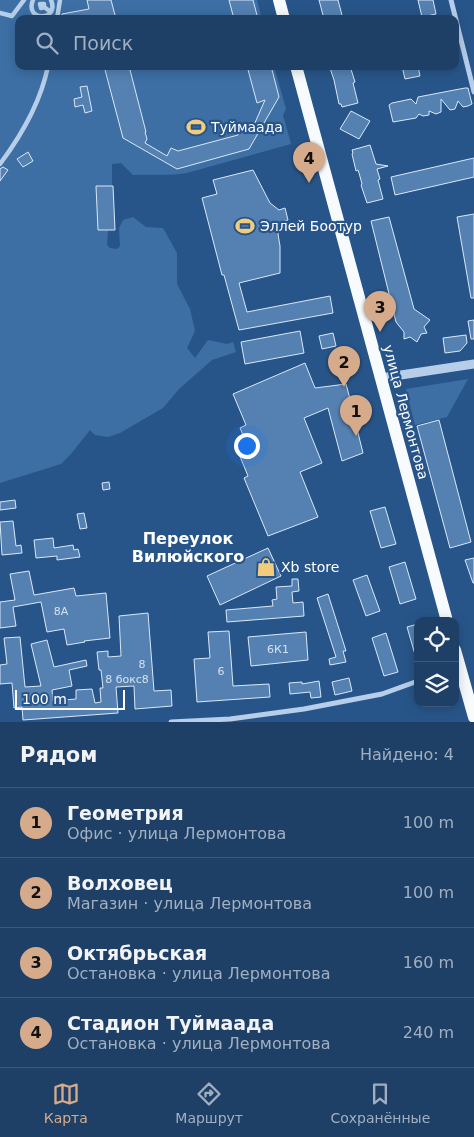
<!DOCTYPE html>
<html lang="ru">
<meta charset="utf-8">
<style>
:root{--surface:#1e4067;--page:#26476d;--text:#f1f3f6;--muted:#a1afc0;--line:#3c597b;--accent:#d6ab8b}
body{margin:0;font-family:"DejaVu Sans",sans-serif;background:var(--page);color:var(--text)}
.controls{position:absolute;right:15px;bottom:15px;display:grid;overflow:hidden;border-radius:10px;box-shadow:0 2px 12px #0003}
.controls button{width:45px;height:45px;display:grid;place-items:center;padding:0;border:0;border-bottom:1px solid var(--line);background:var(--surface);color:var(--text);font:25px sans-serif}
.scale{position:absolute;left:15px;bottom:12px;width:110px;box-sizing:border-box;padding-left:5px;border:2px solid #fff;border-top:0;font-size:14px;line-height:18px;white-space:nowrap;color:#fff;-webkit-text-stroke:4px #285589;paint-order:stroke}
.you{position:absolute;left:246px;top:445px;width:18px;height:18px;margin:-12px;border:4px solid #fff;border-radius:50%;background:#1a73e8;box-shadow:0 0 0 8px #1a73e833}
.badge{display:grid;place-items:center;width:32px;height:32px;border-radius:50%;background:var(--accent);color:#111;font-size:16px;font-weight:700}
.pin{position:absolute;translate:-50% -41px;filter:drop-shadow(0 1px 2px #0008)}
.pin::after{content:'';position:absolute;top:26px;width:18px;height:15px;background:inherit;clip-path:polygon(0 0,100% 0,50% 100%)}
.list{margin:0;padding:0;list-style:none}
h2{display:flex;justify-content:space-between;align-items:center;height:65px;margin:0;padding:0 20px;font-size:21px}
h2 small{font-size:16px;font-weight:400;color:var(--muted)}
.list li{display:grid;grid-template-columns:32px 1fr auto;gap:15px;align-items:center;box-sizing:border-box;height:70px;padding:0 20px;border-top:1px solid var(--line)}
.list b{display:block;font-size:19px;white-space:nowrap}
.list p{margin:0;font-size:16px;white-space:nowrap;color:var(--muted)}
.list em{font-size:16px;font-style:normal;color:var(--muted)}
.icon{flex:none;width:28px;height:28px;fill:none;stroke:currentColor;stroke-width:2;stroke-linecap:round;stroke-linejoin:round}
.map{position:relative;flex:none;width:474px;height:722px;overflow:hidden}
.search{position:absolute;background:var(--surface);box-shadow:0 2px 12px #0003;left:15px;right:15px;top:15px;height:55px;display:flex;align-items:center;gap:12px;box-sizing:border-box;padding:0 18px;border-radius:10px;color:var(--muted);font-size:19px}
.sheet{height:345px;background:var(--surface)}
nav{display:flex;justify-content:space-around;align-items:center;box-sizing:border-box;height:70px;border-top:1px solid var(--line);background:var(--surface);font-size:14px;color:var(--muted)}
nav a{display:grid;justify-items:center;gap:2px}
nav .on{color:var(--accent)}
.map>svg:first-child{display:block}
.green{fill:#3d6fa5}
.building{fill:#5581b2;stroke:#d9e8f7}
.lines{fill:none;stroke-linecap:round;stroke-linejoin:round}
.pedestrian{stroke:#b6cee9;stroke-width:4.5}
.minor{stroke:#b6cee9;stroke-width:5}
.tertiary{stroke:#b6cee9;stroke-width:9}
.primary{stroke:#f8fbfe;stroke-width:12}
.labels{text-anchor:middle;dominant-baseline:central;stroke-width:4.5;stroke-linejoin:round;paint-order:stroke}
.number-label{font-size:11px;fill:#d4e0ec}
.poi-label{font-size:14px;fill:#fff;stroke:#285589;text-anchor:start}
.street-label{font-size:14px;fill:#fff;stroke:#285589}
.quarter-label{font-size:16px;font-weight:bold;fill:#fff;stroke:#285589}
</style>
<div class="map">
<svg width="474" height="722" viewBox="0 0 474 722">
<rect width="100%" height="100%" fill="#285589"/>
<path class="green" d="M0,0h257l5,19h-243v47h255l12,43 -3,6 8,29 -104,29c-18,3 -36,1 -54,2l-12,-12 -9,1v21l-1,2 -4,58 3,3 7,1 3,-3 -1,-18 4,-8 10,-3 13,10 17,1 14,25v31l13,25 5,22 -8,17 8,10 13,-18 19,4 6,-2 3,10 -24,8 -33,29 -16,19 -43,25 -12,4 -13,-2 -5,-5 -19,24 -10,10 -61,19z
M468,379l-21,38 -32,8 -9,-36z"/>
<path class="building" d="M87,0h24l5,19h-55l1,-5 27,-5z
M229,0h24l5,19h-24z
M319,0h19l5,19h-19z
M418,0h15l3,14 -14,3z
M104,66h25l17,66h-1l2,7 -2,4 22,13 4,-8 7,3 60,-16 5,-8 4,3 7,-5 11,-25 -8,3 -10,-37h24l8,31 -30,52 -72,20 -54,-31z
M331,66h19l5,16 -2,1 5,20 -16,4 -1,-3h-2l-5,-24 -4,-12h2z
M402,66h16l2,10 -15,3z
M87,86l5,25 -7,2 -2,-8 -8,2 -1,-8 8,-2 -2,-10z
M465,88h3l4,16 -4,2 -5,1 -5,-6 -3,8 -5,1 -9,-11v13l-5,2 -7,-3v4l-6,1 -4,-2 -3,4 -23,4 -4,-17 3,-2 19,-4 5,5 2,-7z
M351,111l19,10 -11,18 -19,-10z
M370,145l6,19 12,2 -11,3 3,10 -2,1 5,19 -16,4 -6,-18 1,-1 -3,-11 -1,-3 -2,1 -4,-17 1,-1 -1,-3z
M28,152l5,9 -10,6 -6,-8z
M474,158v19l-79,18 -4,-18z
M3,167l5,3 -8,11v-12z
M253,170l17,33 9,7 6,-2 3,12 -5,2 -5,12 2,12v27l-41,10 8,29 83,-16 3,17 -94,17 -15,-55h-2l-20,-77 15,-4 -4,-14z
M96,186h17l2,44h-17z
M474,214v84h-3l-14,-81z
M389,217l25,92 16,11 -6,7 3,6 -6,1 -4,8 -7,-5 -6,2v-7l-8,-10 -25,-101z
M474,320v19h-3l-3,-18z
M300,331l4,22 -59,11 -4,-22z
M333,333l3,13 -14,3 -3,-13z
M466,335l1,8 -7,8 -15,2 -2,-15z
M305,363l10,25 31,-4 7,26 6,2 2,3v5l-5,5 7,28 -21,8 -14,-53 -24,10 18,45 -22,9 18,45 -50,19 -24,-58 4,-2 -9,-22 10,-5 -9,-21 6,-3 -13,-31z
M439,420l32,122 -21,6 -33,-122z
M109,482l1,7 -7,1 -1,-7z
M15,500l1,8 -16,2v-8z
M385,507l11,37 -15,4 -11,-37z
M84,513l3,15 -7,1 -3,-15z
M13,521l3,25 5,-1 1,8 -20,2 -2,-33z
M53,538l1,10 19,-3 1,5 4,-1 2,8 -23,3v-4l-21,2 -2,-18z
M268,548l13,28 -61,29 -13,-29z
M474,558v25h-1l-8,-23z
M405,562l11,37 -16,5 -11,-37z
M29,571l5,24 40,-7 2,8 30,-3 4,45 -26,3 1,1 -18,3 -3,-16 -17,3 -6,-30 -28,5 3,19 -16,2v-26l15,-2 -5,-26z
M367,575l13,36 -14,5 -13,-36z
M292,579h6l1,12 -7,1 1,11 10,-1 1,14 -77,6 -1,-12 47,-4 -1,-6 5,-1 -1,-12 16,-1z
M328,594l18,57h-3l3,11 -16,3 -1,-6 7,-2 -19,-59z
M148,613l6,78 17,-1 1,16 -37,3 -1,-23 -18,1 2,26 -95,7 -1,-13 -8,1 -2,-25 -12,1v-19l7,-1 -3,-26 16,-1 5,50 16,-1 -10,-42 16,-4 7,27 32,-7 1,6 -18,4 3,16 -20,4 1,11 23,-2v-9l16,-1 3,14 6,-1 -1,-14h3l-2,-18h-2l-2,-18 11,-1v6l13,-1 -2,-40z
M418,624v34h-2l-9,-31z
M229,631l4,55 36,-2 1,13 -73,5 -3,-43 16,-1 -2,-26z
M306,632l2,28 -57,6 -3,-29z
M386,633l12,39 -14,4 -12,-38z
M349,678l3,13 -17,4 -3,-13z
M319,681l2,16 -10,1 -1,-6 -20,2 -1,-11 13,-1v2z"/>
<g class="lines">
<path class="pedestrian" d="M33,0c-9,22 27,21 18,0
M44,7l-3,1 -1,-4h4v3l7,5
M0,13l12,3 12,-16
M57,19l3,-19
M0,164c21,-28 41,-63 48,-98"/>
<path class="minor" d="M451,0l23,92
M171,722l59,-3 74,-10 78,-15 36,-13"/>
<path class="tertiary" d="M381,378l93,-14"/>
<path class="primary" d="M279,0l5,19
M296,66l151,555
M455,650l19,67"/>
</g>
<defs>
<g id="stadium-bare" transform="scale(1.5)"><path d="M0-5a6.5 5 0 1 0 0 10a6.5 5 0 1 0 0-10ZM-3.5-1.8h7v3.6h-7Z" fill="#f0cc7c" stroke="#285589" stroke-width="2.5" paint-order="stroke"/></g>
<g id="shop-bare" transform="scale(1.5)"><path d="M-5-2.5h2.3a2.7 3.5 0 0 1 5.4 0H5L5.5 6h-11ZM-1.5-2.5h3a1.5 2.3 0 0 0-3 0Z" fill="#f0cc7c" stroke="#285589" stroke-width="2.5" paint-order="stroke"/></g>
</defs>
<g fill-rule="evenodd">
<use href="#stadium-bare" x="196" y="127"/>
<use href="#stadium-bare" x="245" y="226"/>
<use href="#shop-bare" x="266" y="567"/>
</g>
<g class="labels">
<g class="number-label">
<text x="61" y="611">8А</text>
<text x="278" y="649">6К1</text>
<text x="142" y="664">8</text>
<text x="221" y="671">6</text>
<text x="127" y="679">8 бокс8</text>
</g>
<g class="poi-label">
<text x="211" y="127">Туймаада</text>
<text x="260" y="226">Эллей Боотур</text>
<text x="281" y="567">Xb store</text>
</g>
<g class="street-label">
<text transform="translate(406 412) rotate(75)">улица Лермонтова</text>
</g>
<g class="quarter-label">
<text x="188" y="538">Переулок<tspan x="188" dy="18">Вилюйского</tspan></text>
</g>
</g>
</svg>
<div class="controls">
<button><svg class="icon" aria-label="locate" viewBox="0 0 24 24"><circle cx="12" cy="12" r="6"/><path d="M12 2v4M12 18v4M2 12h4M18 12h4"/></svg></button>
<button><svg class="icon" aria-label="layers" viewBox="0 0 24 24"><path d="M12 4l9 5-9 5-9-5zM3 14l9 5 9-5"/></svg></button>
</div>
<div class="scale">100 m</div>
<div class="you"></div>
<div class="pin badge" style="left:356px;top:436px">1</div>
<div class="pin badge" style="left:344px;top:387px">2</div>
<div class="pin badge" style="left:380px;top:332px">3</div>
<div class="pin badge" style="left:309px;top:183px">4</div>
<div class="search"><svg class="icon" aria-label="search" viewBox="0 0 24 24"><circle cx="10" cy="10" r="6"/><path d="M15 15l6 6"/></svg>Поиск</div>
</div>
<section class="sheet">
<h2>Рядом<small>Найдено: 4</small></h2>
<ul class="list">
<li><span class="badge">1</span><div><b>Геометрия</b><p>Офис · улица Лермонтова</p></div><em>100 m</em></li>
<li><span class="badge">2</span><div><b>Волховец</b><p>Магазин · улица Лермонтова</p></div><em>100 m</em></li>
<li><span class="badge">3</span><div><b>Октябрьская</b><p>Остановка · улица Лермонтова</p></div><em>160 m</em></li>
<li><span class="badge">4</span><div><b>Стадион Туймаада</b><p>Остановка · улица Лермонтова</p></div><em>240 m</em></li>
</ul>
</section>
<nav>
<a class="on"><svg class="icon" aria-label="map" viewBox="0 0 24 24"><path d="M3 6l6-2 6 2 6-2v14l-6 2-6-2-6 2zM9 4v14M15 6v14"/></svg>Карта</a>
<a><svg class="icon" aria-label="directions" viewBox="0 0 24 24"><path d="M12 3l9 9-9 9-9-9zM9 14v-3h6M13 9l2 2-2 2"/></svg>Маршрут</a>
<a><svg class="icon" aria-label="saved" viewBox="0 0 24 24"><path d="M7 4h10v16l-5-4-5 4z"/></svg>Сохранённые</a>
</nav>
